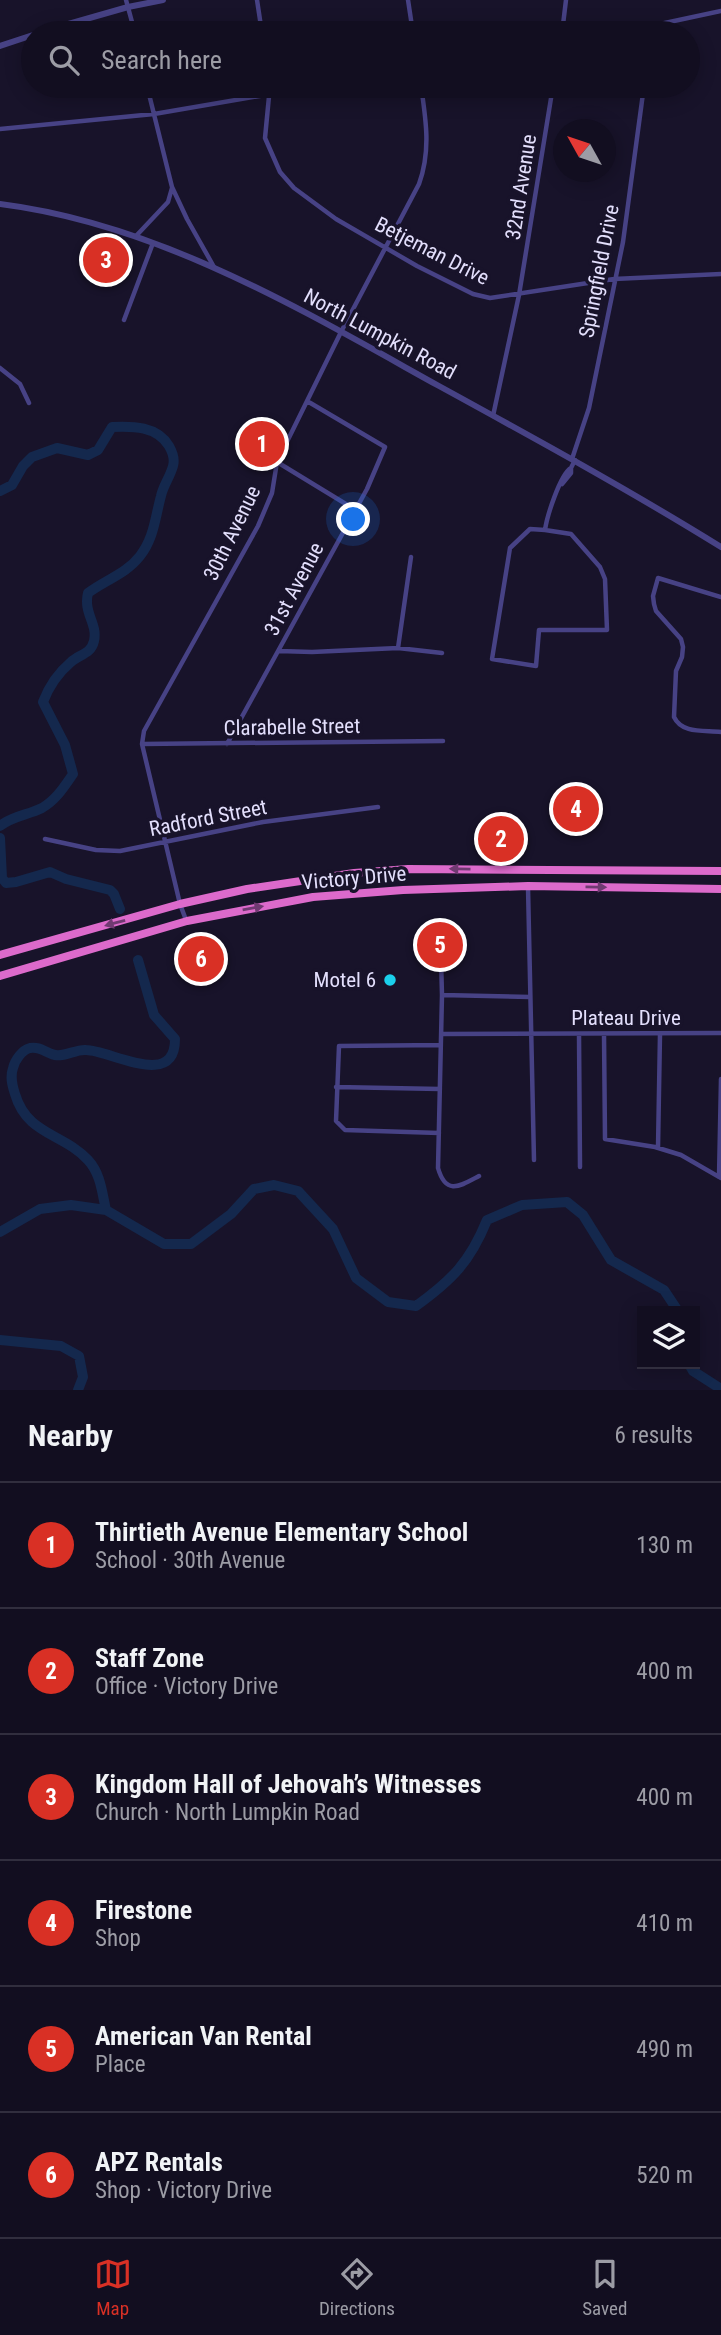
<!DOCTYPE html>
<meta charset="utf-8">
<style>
:root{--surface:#120e20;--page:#1b1729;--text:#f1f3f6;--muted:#9c9ca5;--line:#312e3e;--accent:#d93025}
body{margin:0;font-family:"Roboto Condensed",sans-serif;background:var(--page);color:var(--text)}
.controls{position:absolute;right:21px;bottom:21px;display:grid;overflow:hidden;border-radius:0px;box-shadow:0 4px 18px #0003}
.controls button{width:63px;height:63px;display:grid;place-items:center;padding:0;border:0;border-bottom:2px solid var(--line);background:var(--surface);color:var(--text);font:35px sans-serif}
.compass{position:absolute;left:553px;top:119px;width:63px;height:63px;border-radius:50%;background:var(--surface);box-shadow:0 4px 18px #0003;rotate:310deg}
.you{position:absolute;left:354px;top:520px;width:24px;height:24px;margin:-18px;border:5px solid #fff;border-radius:50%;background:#1a73e8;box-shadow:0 0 0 10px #1a73e833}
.badge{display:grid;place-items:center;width:46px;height:46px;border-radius:50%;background:var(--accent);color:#fff;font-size:23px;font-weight:700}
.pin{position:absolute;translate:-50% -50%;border:4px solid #fff;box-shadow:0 2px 7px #0006}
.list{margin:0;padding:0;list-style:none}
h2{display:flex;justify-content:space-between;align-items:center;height:91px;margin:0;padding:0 28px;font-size:30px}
h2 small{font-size:23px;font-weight:400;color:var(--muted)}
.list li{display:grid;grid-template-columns:46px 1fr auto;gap:21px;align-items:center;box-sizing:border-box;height:126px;padding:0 28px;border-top:2px solid var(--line)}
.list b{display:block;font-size:26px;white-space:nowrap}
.list p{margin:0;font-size:23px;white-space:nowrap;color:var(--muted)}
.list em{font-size:23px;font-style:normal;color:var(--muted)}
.icon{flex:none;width:38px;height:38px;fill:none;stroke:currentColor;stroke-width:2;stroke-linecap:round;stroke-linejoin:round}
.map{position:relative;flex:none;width:721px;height:1390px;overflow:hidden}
.search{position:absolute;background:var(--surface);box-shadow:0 4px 18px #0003;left:21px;right:21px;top:21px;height:77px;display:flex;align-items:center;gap:18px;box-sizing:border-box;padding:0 24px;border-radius:38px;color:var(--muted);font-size:26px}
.sheet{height:847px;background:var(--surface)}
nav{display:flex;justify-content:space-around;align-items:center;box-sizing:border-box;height:98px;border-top:2px solid var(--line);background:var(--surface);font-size:19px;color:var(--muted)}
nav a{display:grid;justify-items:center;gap:4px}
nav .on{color:var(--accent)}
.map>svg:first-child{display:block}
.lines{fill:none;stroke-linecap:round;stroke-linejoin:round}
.river{stroke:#14284d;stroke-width:10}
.minor{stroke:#474285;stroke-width:4.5}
.tertiary{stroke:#474285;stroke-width:6}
.trunk{stroke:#dc6acb;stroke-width:8}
.oneway{fill:#703a72}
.poi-dot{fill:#1bd0ec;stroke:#18132a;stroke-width:2.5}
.labels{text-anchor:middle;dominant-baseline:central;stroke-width:7;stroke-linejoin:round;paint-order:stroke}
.street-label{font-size:21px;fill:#e3dffc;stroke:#18132a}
.poi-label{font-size:21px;fill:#e3dffc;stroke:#18132a;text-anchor:end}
</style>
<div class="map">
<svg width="721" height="1390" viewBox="0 0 721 1390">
<rect width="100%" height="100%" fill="#18132a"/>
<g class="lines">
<path class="river" d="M0,491l12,-6 11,-19 9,-9 25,-9 31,7 10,-5 14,-23c21,-1 45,-1 57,19 4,7 6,13 4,20 -3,11 -10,20 -12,30 -6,22 -7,42 -21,60 -14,18 -35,24 -52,37 -5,20 10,31 6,48 -3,13 -14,13 -23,21 -13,11 -22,24 -28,40l22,43 8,29c-9,13 -17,26 -31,34 -14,7 -30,8 -42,18
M0,838l2,40 4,5 10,-1 34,-10 16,7 44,11 4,4 6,15
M106,1210c-4,-17 -5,-36 -18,-50 -25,-27 -61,-25 -73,-66 -3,-9 -5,-17 -2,-26 2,-8 9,-18 17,-20 10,-2 16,5 25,7 10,2 21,-6 31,-5 24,0 89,40 89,-11l-21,-24 -16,-55
M0,1232l40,-23 31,-4 35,5 58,34h27l40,-30 23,-25 20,-4 24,6 35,38 23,49 32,24 28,4c36,-26 54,-44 71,-86l35,-15 45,-3 16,13 28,45 53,30 14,21
M0,1340l61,6 18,10 4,21 -5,13
M689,1364l4,7 28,18"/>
<path class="minor" d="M126,0l9,33
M257,0l5,33
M408,0l5,33
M562,33l4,-33
M618,33l103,-22
M147,86l25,101 15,32 27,48
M270,86l-5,52 15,34 14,16 42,31 81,47 56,28 17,4 124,-19 107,-5
M0,129l154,-15 164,-28
M136,236l32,-34 4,-14
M124,320l29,-77
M0,368l20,16 9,19
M493,416l26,-121 34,-209
M572,459l17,-51 34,-166 21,-156
M277,462l77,47
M562,484l9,-11v-5l4,-8
M545,530l26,4 29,33 5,12 2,51h-68l-3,36 -44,-7 18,-111 20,-19 15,1c2,-14 15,-55 26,-62
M721,597l-63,-19 -5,18 1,8 2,7 25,28 2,8 -1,10 -6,14 -2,46c8,17 30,13 47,15
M398,648l13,-91
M279,651l33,1 86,-4 44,5
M142,744l301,-3
M227,744l140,-255 18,-42 -78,-46
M45,839l51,11 24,1 143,-29 115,-15
M528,887l6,273
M186,920l-6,-16 -38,-160 2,-13 114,-205 14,-33 5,-31 64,-130 78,-148c12,-33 7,-64 2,-98
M441,959l1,36
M441,1034l280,-1
M579,1034l1,133
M604,1034l1,105 50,8 26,8 40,23
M336,1087l104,2
M439,1133l-94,-3 -9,-9 3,-75 102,-1
M658,1148l2,-114
M479,1176c-19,10 -33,20 -41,-8l4,-173 88,2
M719,1177l2,-98"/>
<path class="tertiary" d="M37,33l91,-26 35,-7
M0,46l33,-11
M0,204c159,20 302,106 439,182 95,52 190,104 282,161"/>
<path class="trunk" d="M0,955l180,-51 67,-15 107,-16 54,-4 313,2
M0,976l187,-55 126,-24 90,-7 125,-4 193,3"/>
</g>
<defs><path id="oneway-solid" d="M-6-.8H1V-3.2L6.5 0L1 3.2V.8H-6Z" transform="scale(1.75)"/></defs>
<g class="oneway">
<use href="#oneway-solid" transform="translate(460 869) rotate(-179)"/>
<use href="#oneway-solid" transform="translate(596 887) rotate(1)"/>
<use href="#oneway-solid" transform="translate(253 908) rotate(-10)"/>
<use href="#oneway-solid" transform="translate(115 923) rotate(165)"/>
</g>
<circle class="poi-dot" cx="390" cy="980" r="7"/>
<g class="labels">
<g class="street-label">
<text transform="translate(521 187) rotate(-81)">32nd Avenue</text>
<text transform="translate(432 251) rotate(27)">Betjeman Drive</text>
<text transform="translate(599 271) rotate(-79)">Springfield Drive</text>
<text transform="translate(380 334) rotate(28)">North Lumpkin Road</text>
<text transform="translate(232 533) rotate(-64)">30th Avenue</text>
<text transform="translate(294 589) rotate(-62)">31st Avenue</text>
<text transform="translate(292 727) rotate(-1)">Clarabelle Street</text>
<text transform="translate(208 818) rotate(-11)">Radford Street</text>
<text transform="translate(354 878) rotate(-5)">Victory Drive</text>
<text x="626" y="1018">Plateau Drive</text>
</g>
<g class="poi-label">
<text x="376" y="980">Motel 6</text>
</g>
</g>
</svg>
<div class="controls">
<button><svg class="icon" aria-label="layers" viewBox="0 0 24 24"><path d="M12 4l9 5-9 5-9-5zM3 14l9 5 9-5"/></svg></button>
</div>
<svg class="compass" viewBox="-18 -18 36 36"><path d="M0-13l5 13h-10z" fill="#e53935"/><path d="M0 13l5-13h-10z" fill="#9c9ca5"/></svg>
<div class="you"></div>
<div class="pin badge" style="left:262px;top:444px">1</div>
<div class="pin badge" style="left:501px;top:839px">2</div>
<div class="pin badge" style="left:106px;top:260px">3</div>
<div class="pin badge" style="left:576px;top:809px">4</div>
<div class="pin badge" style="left:440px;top:945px">5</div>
<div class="pin badge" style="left:201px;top:959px">6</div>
<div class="search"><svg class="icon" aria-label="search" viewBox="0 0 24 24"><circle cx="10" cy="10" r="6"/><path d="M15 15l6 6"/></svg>Search here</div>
</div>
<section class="sheet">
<h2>Nearby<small>6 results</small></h2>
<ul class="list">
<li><span class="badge">1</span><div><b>Thirtieth Avenue Elementary School</b><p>School · 30th Avenue</p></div><em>130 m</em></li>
<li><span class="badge">2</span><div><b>Staff Zone</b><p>Office · Victory Drive</p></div><em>400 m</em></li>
<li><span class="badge">3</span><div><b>Kingdom Hall of Jehovah’s Witnesses</b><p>Church · North Lumpkin Road</p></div><em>400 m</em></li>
<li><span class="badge">4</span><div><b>Firestone</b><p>Shop</p></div><em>410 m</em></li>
<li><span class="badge">5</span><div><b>American Van Rental</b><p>Place</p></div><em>490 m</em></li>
<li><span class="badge">6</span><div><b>APZ Rentals</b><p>Shop · Victory Drive</p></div><em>520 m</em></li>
</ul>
</section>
<nav>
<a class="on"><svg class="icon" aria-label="map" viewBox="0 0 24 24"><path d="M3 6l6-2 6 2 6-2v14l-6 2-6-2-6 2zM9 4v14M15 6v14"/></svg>Map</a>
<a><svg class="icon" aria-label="directions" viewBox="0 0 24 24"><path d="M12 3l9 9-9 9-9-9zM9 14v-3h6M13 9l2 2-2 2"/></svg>Directions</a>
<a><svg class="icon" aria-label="saved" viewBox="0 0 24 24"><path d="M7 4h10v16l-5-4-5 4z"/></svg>Saved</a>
</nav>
